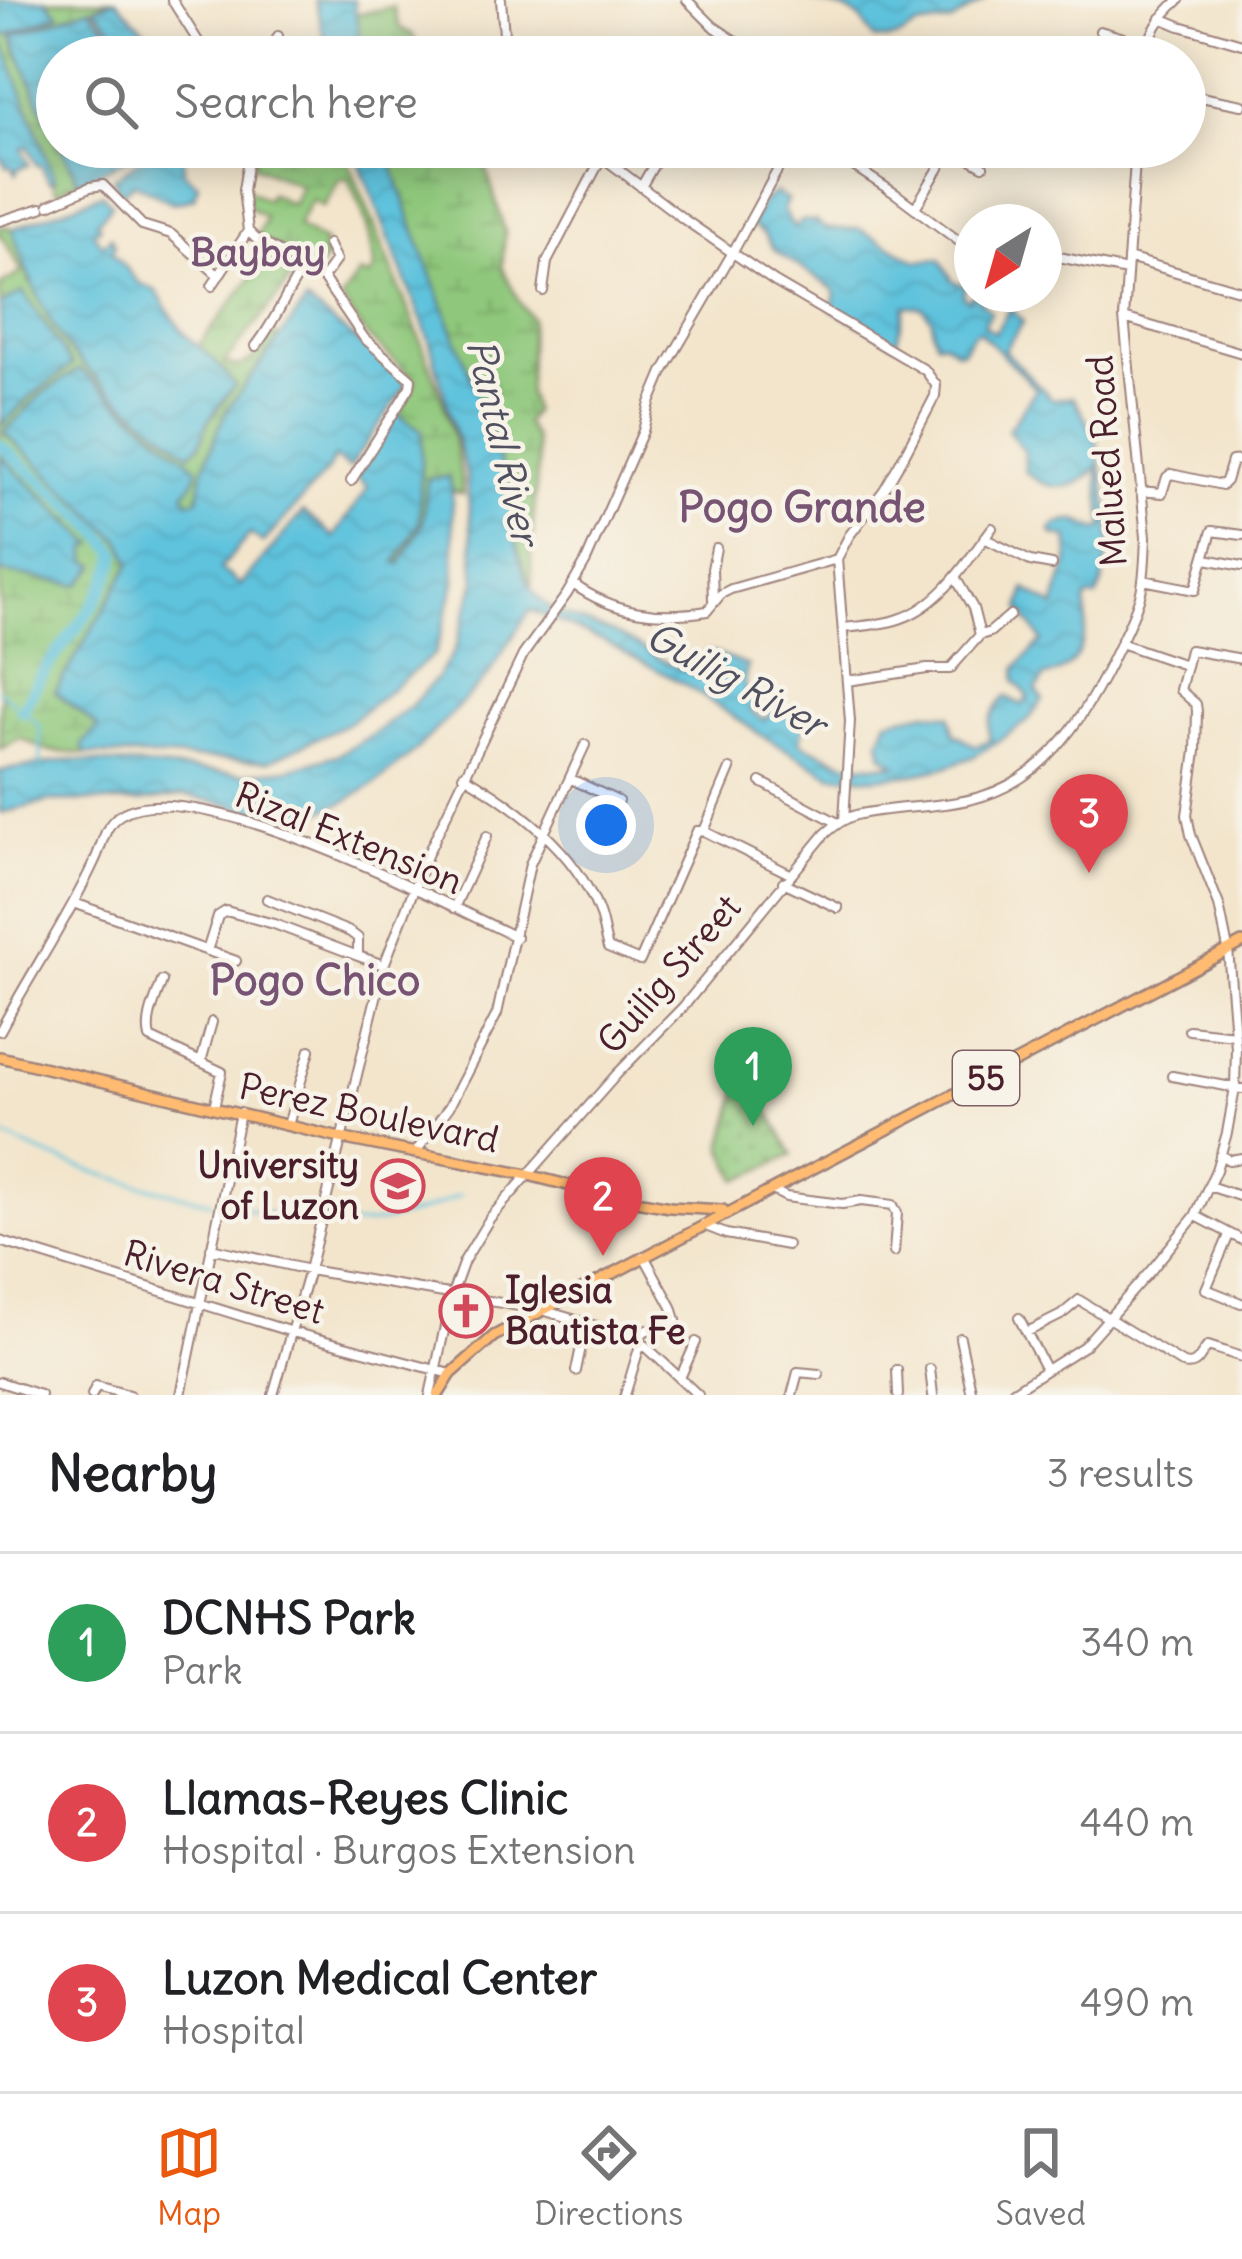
<!DOCTYPE html>
<meta charset="utf-8">
<style>
:root{--surface:#fff;--page:#f6f6f6;--text:#202124;--muted:#757577;--line:#e0e0e0;--accent:#ea580c}
body{margin:0;font-family:Delius,sans-serif;background:var(--page);color:var(--text)}
.compass{position:absolute;left:954px;top:204px;width:108px;height:108px;border-radius:50%;background:var(--surface);box-shadow:0 6px 30px #0003;rotate:217deg}
.you{position:absolute;left:606px;top:825px;width:42px;height:42px;margin:-30px;border:9px solid #fff;border-radius:50%;background:#1a73e8;box-shadow:0 0 0 18px #1a73e833}
.badge{display:grid;place-items:center;width:78px;height:78px;border-radius:50%;background:var(--accent);color:#fff;font-size:39px;font-weight:700}
.pin{position:absolute;translate:-50% -99px;filter:drop-shadow(0 3px 6px #0008)}
.pin::after{content:'';position:absolute;top:63px;width:42px;height:36px;background:inherit;clip-path:polygon(0 0,100% 0,50% 100%)}
.list{margin:0;padding:0;list-style:none}
h2{display:flex;justify-content:space-between;align-items:center;height:156px;margin:0;padding:0 48px;font-size:51px}
h2 small{font-size:39px;font-weight:400;color:var(--muted)}
.list li{display:grid;grid-template-columns:78px 1fr auto;gap:36px;align-items:center;box-sizing:border-box;height:180px;padding:0 48px;border-top:3px solid var(--line)}
.list b{display:block;font-size:45px;white-space:nowrap}
.list p{margin:0;font-size:39px;white-space:nowrap;color:var(--muted)}
.list em{font-size:39px;font-style:normal;color:var(--muted)}
.icon{flex:none;width:66px;height:66px;fill:none;stroke:currentColor;stroke-width:2;stroke-linecap:round;stroke-linejoin:round}
.map{position:relative;flex:none;width:1242px;height:1395px;overflow:hidden}
.search{position:absolute;background:var(--surface);box-shadow:0 6px 30px #0003;left:36px;right:36px;top:36px;height:132px;display:flex;align-items:center;gap:30px;box-sizing:border-box;padding:0 42px;border-radius:66px;color:var(--muted);font-size:45px}
.sheet{height:696px;background:var(--surface)}
nav{display:flex;justify-content:space-around;align-items:center;box-sizing:border-box;height:168px;border-top:3px solid var(--line);background:var(--surface);font-size:33px;color:var(--muted)}
nav a{display:grid;justify-items:center;gap:6px}
nav .on{color:var(--accent)}
.map>svg:first-child{display:block}
.wetland{fill:url(#wetland-marsh);stroke:#6c7454;stroke-width:3}
.park{fill:url(#park-dots);stroke:#6c7454;stroke-width:3}
.water{fill:url(#water-waves);stroke:#547184;stroke-width:3}
.lines{fill:none;stroke-linecap:round;stroke-linejoin:round}
.stream{stroke:#5fc3dd;stroke-width:3}
.river{stroke:#5fc3dd;stroke-width:12}
.minor-casing{stroke:#9e827c;stroke-width:12}
.major-casing{stroke:#9e827c;stroke-width:14}
.minor{stroke:#fff;stroke-width:8}
.major{stroke:#febb71;stroke-width:9}
.labels{text-anchor:middle;dominant-baseline:central;stroke-width:9;stroke-linejoin:round;paint-order:stroke}
.shield{fill:#f7f3e8;stroke:#7e5f64;stroke-width:3}
.shield-label{font-size:33px;font-weight:bold;fill:#4a1f2b}
.street-label{font-size:36px;fill:#4a1f2b;stroke:#f7f3e8}
.poi-label{font-size:36px;font-weight:bold;fill:#4a1f2b;stroke:#f7f3e8;text-anchor:end}
.neighbourhood-label{font-size:39px;font-weight:bold;fill:#775473;stroke:#f7f3e8}
.water-label{font-size:39px;font-style:italic;fill:#505060;stroke:#f7f3e8}
.quarter-label{font-size:42px;font-weight:bold;fill:#775473;stroke:#f7f3e8}
</style>
<div class="map">
<svg width="1242" height="1395" viewBox="0 0 1242 1395">
<defs>
<pattern id="wetland-marsh" width="20" height="14" patternUnits="userSpaceOnUse" patternTransform="scale(3)"><rect width="20" height="14" fill="#8fc87c"/><path d="M1 5h8M5 5V1M11 12h8M15 12V8" fill="none" stroke="#7dab6b"/></pattern>
<pattern id="park-dots" width="8" height="8" patternUnits="userSpaceOnUse" patternTransform="scale(3)"><rect width="8" height="8" fill="#8fc87c"/><path d="M2 2h.1M6 6h.1" fill="none" stroke="#7dab6b" stroke-width="1.8" stroke-linecap="round"/></pattern>
<pattern id="water-waves" width="16" height="10" patternUnits="userSpaceOnUse" patternTransform="scale(3)"><rect width="16" height="10" fill="#5fc3dd"/><path d="M0 5q4-4 8 0t8 0" fill="none" stroke="#54a7be"/></pattern>
</defs>
<rect width="100%" height="100%" fill="#f7f3e8"/>
<filter id="ink" filterUnits="userSpaceOnUse"><feTurbulence type="fractalNoise" baseFrequency=".00833" numOctaves="2"/><feDisplacementMap in="SourceGraphic" scale="24" xChannelSelector="R" yChannelSelector="G"/><feConvolveMatrix kernelMatrix="1 2 1 2 8 2 1 2 1" color-interpolation-filters="sRGB"/></filter>
<filter id="wash" filterUnits="userSpaceOnUse"><feTurbulence type="fractalNoise" baseFrequency=".004" numOctaves="4" result="noise"/><feDisplacementMap in="SourceGraphic" scale="48" xChannelSelector="R" yChannelSelector="G"/><feGaussianBlur stdDeviation="2.7" result="paint"/><feColorMatrix in="noise" values="0 0 0 0 0 0 0 0 0 0 0 0 0 0 0 0 0 1.4 0 .05"/><feComposite in="paint" operator="in"/></filter>
<g filter="url(#wash)">
<rect width="100%" height="100%" fill="#f3e5cc"/>
<path class="wetland" d="M46,0h67l-101,37 35,82 10,-5v6l-8,5 8,15v7h4l18,34 -22,10 -57,-144v-9l58,-23z
M393,7l6,20 13,7 11,23h-61l-7,-43z
M257,147h79l8,4c20,46 37,92 56,139 26,64 57,134 63,204l-11,-3 -4,-14 -48,88 -5,-3 1,-149 19,-30 -1,-5 -47,-42 -26,-37 19,-26 9,4 5,-6c0,-32 -13,-64 -26,-93l-9,2 -16,27 -11,-7 -15,26 28,17 -3,9 6,5 -11,13 -60,-34 8,-18 -19,-13 -1,-16 22,11 3,-7 22,11 9,-18 -48,-21z
M387,147h93l25,85 -3,35 17,35 12,16 -3,74 5,20 -8,11 10,16 3,23 -7,89 1,40 -15,-43 -7,-54 -105,-286z
M6,226l6,3 19,55 169,160 8,-23 27,-36 -37,-39 75,-96 27,19 -76,94 15,4 14,-8 18,-27 8,6c-41,57 -69,89 -80,161l-10,3 -5,-9 -180,-61 118,110 10,22 -77,128 44,35 -16,18 3,9 -38,-3 -28,-13 -20,11v-47l3,-4 -3,-3v-123l79,12 8,-23v-13l6,-4 -93,-88v-32l5,-2 23,-23 -5,-106 -23,12v-20l22,-13 -19,-34 -3,-1v-10z"/>
<path class="park" d="M741,1081l24,24 28,50 -55,25 -15,-33z"/>
<path class="water" d="M0,0h46l13,14 -59,24z
M116,0l44,46 -11,11h-12l-43,-49z
M315,0h39l8,57h-33z
M809,0l99,2 7,-2h70l-33,22 -36,5 -14,9 -13,4 -15,-1 -13,-20 -15,-9z
M89,8l43,49h-75v57l-10,6 -35,-84z
M4,44l51,136 -6,2 -8,-17h-4l-9,-19 -6,3 7,16 -13,5v6l-5,-10 -5,1 -6,-12v-108z
M61,147h73l3,7 -58,27z
M150,147h30l3,6 1,20 15,12 -5,13 -21,5 -39,-20 -13,11 -7,-15 38,-28z
M353,147h34c33,112 84,217 117,329 10,33 10,97 35,122 19,20 49,24 74,35 20,9 37,21 56,31 11,5 23,9 33,15l5,-28 41,15c-5,15 -6,24 6,35l-3,10 13,9 6,-7v-7l33,18 -3,19c43,19 48,25 96,21l-13,-9 -3,-14 8,-21 39,-8 23,3 4,18 22,13 14,-6c-4,-21 4,-29 16,-44l16,9 7,-8 -14,-16 1,-13 26,-27 -22,-32 6,-20 29,18c3,-24 19,-44 13,-69l-15,-3 -2,-4 5,-7 19,-4 23,10 6,-2 -7,-61c-21,26 -49,25 -72,4l-1,-20 -16,-21 28,-41 -58,-59 -7,6 -9,15h-6l-11,-9 -9,-1 -4,-10v-12l-10,-12 -17,-1 -9,38 -65,-36 5,-14 -4,-6 -58,-38 -10,-16 -13,-9 12,-23 12,-9 12,7 -4,11 12,17 7,-7h13l11,8h33l58,32 23,-2 13,22 12,5 -2,10 6,4 4,-6 18,18 -8,13 12,8 15,-25 13,14 -19,28 48,49 21,-2 23,40 14,80v27l-8,40 -6,14 -9,-1 -2,5c4,31 -4,69 -40,74l-9,14 7,10 -16,22 -54,35 -31,11 -29,6 -40,4 -42,-3 -70,-40 -72,-48 -87,-47 -72,-30 -44,68 -71,73 -39,32 -32,19 -28,11 -28,5 -103,-23 -47,7 -86,-1 -52,12v-42l69,-11 171,14 49,-5 48,-14 35,-20 40,-30 25,-28 17,-25 22,-71 -10,-108 -37,-134z
M102,194l10,10 -15,18 3,5 -7,6 10,12 8,-8 4,8 -3,7 27,31 17,8 27,42 29,25 23,27 -27,36 -8,23 -10,10c-42,-35 -94,-68 -127,-113 -24,-34 -37,-74 -51,-112z
M23,292l49,73 -44,34 -26,26 -2,-120z
M306,302l100,76 -1,9 -56,81 -15,-10 -6,12 -65,73 -13,-9 -30,35 21,16 62,-73 31,25 34,-50 -12,-10 40,-64 26,18 -3,91 -23,40 4,2 23,-41 4,-44 22,-2 3,14 3,91 -20,72 -85,68 -81,39 -183,-7 -4,-9 16,-18 -43,-35 76,-129 -9,-21 -118,-110 38,-38 37,-25 119,99 -5,15 -9,10 5,9 9,-3 6,-32 22,-56z
M0,456l94,89 -7,3v13l10,4 -18,20 -79,-13z"/>
<g class="lines">
<path class="stream" d="M0,691l40,35 1,39
M0,1134c67,34 139,52 211,68
M225,1205l86,16
M323,1223c45,7 97,-8 137,-28"/>
<path class="river" d="M0,445l98,85 19,24c-12,44 -45,78 -71,115 -10,13 -16,28 -24,42"/>
</g>
</g>
<g filter="url(#ink)">
<g class="lines">
<g class="minor-casing">
<path id="minor" d="M172,0l36,57
M501,0l5,57
M687,0l26,26 46,31
M1161,18l19,8 62,18
M1100,31l47,14
M269,57l9,-21
M557,57l22,-18
M846,57l5,-7
M1145,57c4,-23 16,-42 34,-57
M1185,94l57,11
M589,147l96,73 90,62 150,88 11,15 -1,11 -29,56 -22,38 -35,46 -12,23 13,162 -6,99
M824,147l72,47 76,57
M641,187l23,-40
M49,205l41,-18 13,-2 39,40 29,9 48,42
M915,208l36,-60 32,18
M0,221l41,-13
M1016,222l7,-15
M248,231l7,7 68,40 41,60 47,41 -1,8 -59,94
M1044,258l10,-2 73,15
M1128,258l114,33
M323,278l13,-18 -8,-16
M212,286l36,-55 -5,-41 7,-43
M543,291l4,-29 55,-105
M1026,294l5,4
M1124,318l118,35
M256,346c20,-26 30,-53 48,-79
M1140,491l22,2 5,-16 4,-3 51,11 4,-4 6,-20 10,-1
M984,538l46,23 22,4
M1206,559l36,7
M955,577l18,31 7,27
M1143,580l52,10 17,-59 30,4
M573,584c41,29 85,35 134,27l14,-17 10,-5 106,-30
M713,600l-1,-31 4,-21
M843,628c18,-2 38,-3 56,-9 41,-13 68,-57 93,-91
M1120,643l65,22
M847,681l80,-12h23l30,-34 10,-3 20,-17
M463,775c54,32 112,75 135,135 5,12 6,26 10,38l32,13 57,-130h7l86,43
M571,779l47,22
M761,782l77,41
M704,831l26,-62
M783,882l55,26
M267,899l83,33 8,6v18l26,9
M74,903l162,58
M454,908l33,-72
M207,951l11,-35 8,-5 48,13 84,32
M162,981c-6,18 -17,38 -12,57l72,34 -8,35
M1189,1030l46,5
M0,1031c30,-57 67,-110 94,-169 8,-15 10,-37 26,-47 72,-45 321,87 396,122
M201,1062l11,-40
M1172,1076l70,13
M288,1125l22,-75
M415,1153l34,-46 48,-93 33,-150 55,-119
M1220,1155l9,5 13,-2
M1209,1186l33,11
M772,1190l14,7 15,2 41,5 19,-3 32,4 4,8 -3,39
M1196,1216l46,24
M703,1225l23,9 61,11
M1229,1235l-23,54 35,14
M0,1241l292,91 159,42
M211,1248l98,22 233,40 78,23 21,9 57,53
M1019,1318l27,52
M1027,1332l34,-17 18,-15 104,64c16,4 16,-9 25,-18l34,11
M960,1338l12,57
M636,1340l9,-9 31,-11 -4,-13 -28,-51
M930,1369l3,26
M897,1370l1,25
M576,1371l10,-48
M680,1378l16,-36
M0,1382l40,13
M92,1395l4,-9 33,9
M181,1395l59,-282
M273,1395l36,-125 75,-305 44,-112 95,-198 44,-61 19,-33 57,-130 7,-28 13,-31 70,-120 57,-105
M430,1395l22,-101 12,-33 26,-43 127,-144 66,-67 142,-173c9,-8 19,-16 31,-19 41,-10 86,-6 127,-19 67,-21 105,-85 133,-144 9,-19 20,-39 25,-60 4,-17 4,-36 5,-55l-22,-219 12,-171
M625,1395l16,-53
M792,1395l6,-23 21,2
M1007,1395l77,-49 69,-78 42,-52 21,-46 11,-37 8,-45 1,-40 -8,-99 -9,-44 -28,-70 -4,-20 9,-64 1,-40 -1,-7 -16,-14 10,-40 52,9"/>
</g>
<g class="major-casing">
<path id="major" d="M0,1057l340,81 188,37 91,23 51,9 53,3
M438,1395l13,-21 43,-38 748,-393"/>
</g>
<use href="#minor" class="minor"/>
<use href="#major" class="major"/>
</g>
</g>
<defs>
<g id="university-ring" transform="scale(2.7)"><circle r="9.5" fill="#f7f3e8" stroke="#d1495b" stroke-width="1.5"/><path d="M0-5L7-2L0 1L-7-2ZM-4 1L0 2.5L4 1V4Q0 6-4 4Z" fill="#d1495b"/></g>
<g id="church-ring" transform="scale(2.7)"><circle r="9.5" fill="#f7f3e8" stroke="#d1495b" stroke-width="1.5"/><path d="M-1.2-6h2.4v3.5h3.3v2.4h-3.3V6h-2.4V-.1h-3.3v-2.4h3.3Z" fill="#d1495b"/></g>
</defs>
<g fill-rule="evenodd">
<use href="#university-ring" x="398" y="1186"/>
<use href="#church-ring" x="466" y="1311"/>
</g>
<g class="labels">
<rect class="shield" x="953" y="1051" width="66" height="54" rx="9"/>
<g class="shield-label">
<text x="986" y="1078">55</text>
</g>
<g class="street-label">
<text transform="translate(1107 461) rotate(-94)">Malued Road</text>
<text transform="translate(349 838) rotate(22)">Rizal Extension</text>
<text transform="translate(669 974) rotate(-49)">Guilig Street</text>
<text transform="translate(369 1113) rotate(12)">Perez Boulevard</text>
<text transform="translate(224 1282) rotate(17)">Rivera Street</text>
</g>
<g class="poi-label">
<text x="359" y="1165">University<tspan x="359" dy="41">of Luzon</tspan></text>
<text x="505" y="1290" text-anchor="start">Iglesia<tspan x="505" dy="41">Bautista Fe</tspan></text>
</g>
<g class="neighbourhood-label">
<text x="258" y="252">Baybay</text>
</g>
<g class="water-label">
<text transform="translate(503 442) rotate(77)">Pantal River</text>
<text transform="translate(736 680) rotate(29)">Guilig River</text>
</g>
<g class="quarter-label">
<text x="802" y="507">Pogo Grande</text>
<text x="315" y="980">Pogo Chico</text>
</g>
</g>
</svg>
<svg class="compass" viewBox="-18 -18 36 36"><path d="M0-13l5 13h-10z" fill="#e53935"/><path d="M0 13l5-13h-10z" fill="#757577"/></svg>
<div class="you"></div>
<div class="pin badge" style="left:753px;top:1126px;background:#2e9e5b">1</div>
<div class="pin badge" style="left:603px;top:1256px;background:#e0444e">2</div>
<div class="pin badge" style="left:1089px;top:873px;background:#e0444e">3</div>
<div class="search"><svg class="icon" aria-label="search" viewBox="0 0 24 24"><circle cx="10" cy="10" r="6"/><path d="M15 15l6 6"/></svg>Search here</div>
</div>
<section class="sheet">
<h2>Nearby<small>3 results</small></h2>
<ul class="list">
<li><span class="badge" style="background:#2e9e5b">1</span><div><b>DCNHS Park</b><p>Park</p></div><em>340 m</em></li>
<li><span class="badge" style="background:#e0444e">2</span><div><b>Llamas-Reyes Clinic</b><p>Hospital · Burgos Extension</p></div><em>440 m</em></li>
<li><span class="badge" style="background:#e0444e">3</span><div><b>Luzon Medical Center</b><p>Hospital</p></div><em>490 m</em></li>
</ul>
</section>
<nav>
<a class="on"><svg class="icon" aria-label="map" viewBox="0 0 24 24"><path d="M3 6l6-2 6 2 6-2v14l-6 2-6-2-6 2zM9 4v14M15 6v14"/></svg>Map</a>
<a><svg class="icon" aria-label="directions" viewBox="0 0 24 24"><path d="M12 3l9 9-9 9-9-9zM9 14v-3h6M13 9l2 2-2 2"/></svg>Directions</a>
<a><svg class="icon" aria-label="saved" viewBox="0 0 24 24"><path d="M7 4h10v16l-5-4-5 4z"/></svg>Saved</a>
</nav>
